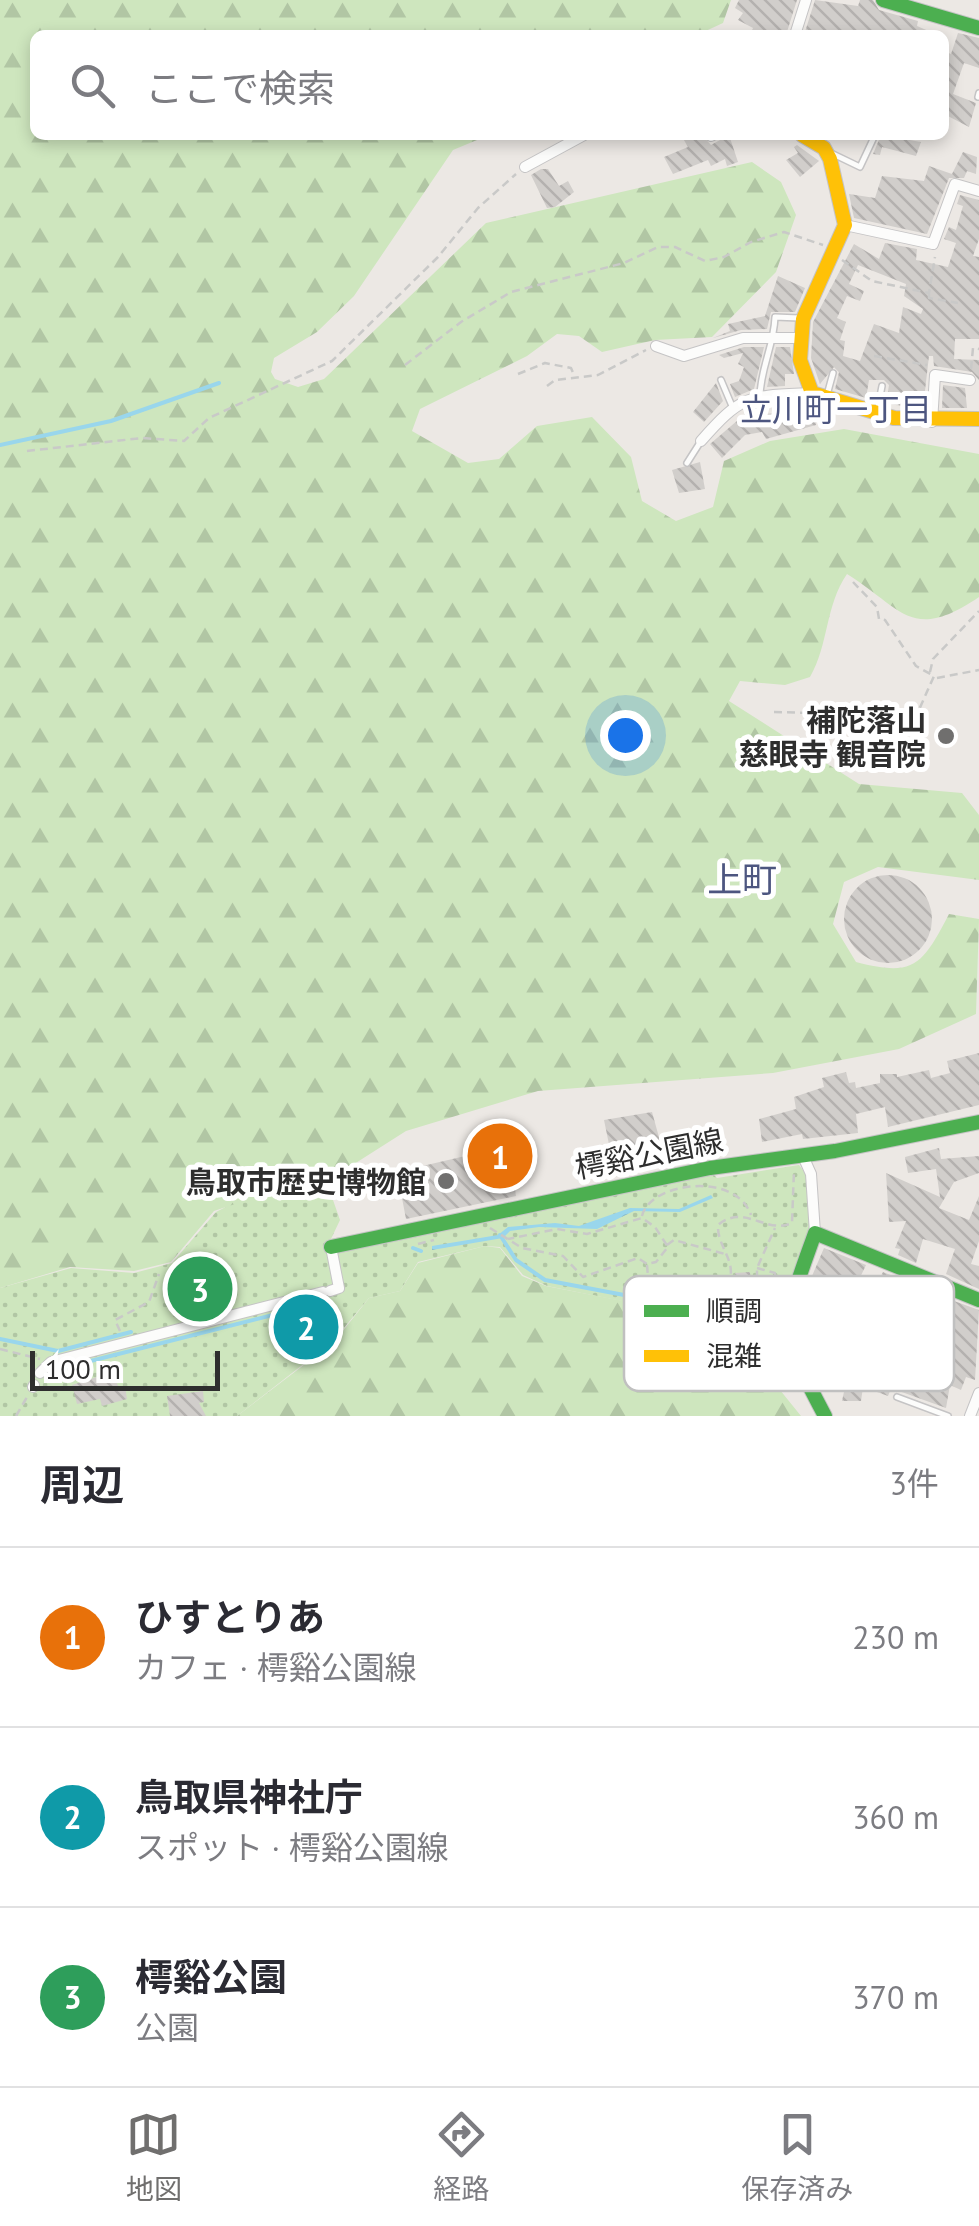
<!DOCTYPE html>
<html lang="ja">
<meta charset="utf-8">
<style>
:root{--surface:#fff;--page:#f2f2f3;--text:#2b2b33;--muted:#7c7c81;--line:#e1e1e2;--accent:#706f6e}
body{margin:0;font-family:"PT Sans","Noto Sans JP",sans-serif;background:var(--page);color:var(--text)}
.scale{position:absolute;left:30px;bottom:25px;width:190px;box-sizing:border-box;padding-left:10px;border:5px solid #2e2e2e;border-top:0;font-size:28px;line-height:35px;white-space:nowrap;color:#2e2e2e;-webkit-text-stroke:8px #fff;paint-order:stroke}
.you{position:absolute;left:625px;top:735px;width:35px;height:35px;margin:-25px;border:8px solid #fff;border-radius:50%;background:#1a73e8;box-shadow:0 0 0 15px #1a73e833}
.badge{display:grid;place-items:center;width:65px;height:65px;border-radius:50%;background:var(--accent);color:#fff;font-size:32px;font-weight:700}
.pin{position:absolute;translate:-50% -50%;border:5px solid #fff;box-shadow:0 2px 10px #0006}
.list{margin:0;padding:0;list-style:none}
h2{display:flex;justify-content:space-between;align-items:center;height:130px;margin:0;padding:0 40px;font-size:42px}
h2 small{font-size:32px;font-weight:400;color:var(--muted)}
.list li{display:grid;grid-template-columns:65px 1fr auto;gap:30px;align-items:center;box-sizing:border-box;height:180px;padding:0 40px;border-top:2px solid var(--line)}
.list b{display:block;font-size:38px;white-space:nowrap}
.list p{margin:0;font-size:32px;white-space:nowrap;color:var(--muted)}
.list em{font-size:32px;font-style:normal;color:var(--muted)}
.icon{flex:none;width:55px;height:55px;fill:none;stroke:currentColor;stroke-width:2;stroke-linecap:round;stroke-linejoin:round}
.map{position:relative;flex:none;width:979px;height:1416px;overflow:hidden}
.search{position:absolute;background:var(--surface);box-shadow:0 5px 15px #0003;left:30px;right:30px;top:30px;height:110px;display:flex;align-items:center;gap:25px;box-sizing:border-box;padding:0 35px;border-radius:15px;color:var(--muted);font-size:38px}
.sheet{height:670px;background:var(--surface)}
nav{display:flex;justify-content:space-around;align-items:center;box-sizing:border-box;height:140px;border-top:2px solid var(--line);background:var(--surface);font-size:28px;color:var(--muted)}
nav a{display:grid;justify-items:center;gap:5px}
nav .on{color:var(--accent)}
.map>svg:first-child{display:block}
.grass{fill:url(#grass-dots)}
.forest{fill:url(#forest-firs)}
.water{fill:url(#water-ripples)}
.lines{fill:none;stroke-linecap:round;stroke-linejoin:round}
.stream{stroke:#99d6ec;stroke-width:4}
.building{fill:url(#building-back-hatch);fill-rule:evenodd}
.lane-casing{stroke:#c5c4c5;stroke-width:8}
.street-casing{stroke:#c5c4c5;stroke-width:12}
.fast-casing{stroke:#c5c4c5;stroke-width:16}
.slow-casing{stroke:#c5c4c5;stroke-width:16}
.path{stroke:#c9c9c8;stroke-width:2.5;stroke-dasharray:8 5;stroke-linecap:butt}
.lane{stroke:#fcfcfb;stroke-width:5}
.street{stroke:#fcfcfb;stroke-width:10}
.fast{stroke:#4caf50;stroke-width:14}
.slow{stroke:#ffc107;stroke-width:14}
.poi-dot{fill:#706f6e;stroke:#fff;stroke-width:4}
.labels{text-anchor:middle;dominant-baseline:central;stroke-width:10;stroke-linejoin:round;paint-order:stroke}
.poi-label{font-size:30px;font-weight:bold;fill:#2e2e2e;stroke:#fff;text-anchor:end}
.street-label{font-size:30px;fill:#2e2e2e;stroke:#fff}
.neighbourhood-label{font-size:32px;fill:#4d5680;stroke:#fff}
.quarter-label{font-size:35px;fill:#4d5680;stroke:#fff}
.key{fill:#fff;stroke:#c0c0c0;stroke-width:2.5}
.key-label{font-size:28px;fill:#2e2e2e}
</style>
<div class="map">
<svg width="979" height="1416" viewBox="0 0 979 1416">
<defs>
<pattern id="grass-dots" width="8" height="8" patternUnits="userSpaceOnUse" patternTransform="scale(2.5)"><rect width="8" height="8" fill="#cee6be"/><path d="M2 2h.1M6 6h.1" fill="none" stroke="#b1c6a4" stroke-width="1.8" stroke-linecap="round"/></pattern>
<pattern id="forest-firs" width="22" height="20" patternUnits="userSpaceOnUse" patternTransform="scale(2.5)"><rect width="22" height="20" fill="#cee6be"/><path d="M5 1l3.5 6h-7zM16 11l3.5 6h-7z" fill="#b1c6a4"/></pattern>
<pattern id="water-ripples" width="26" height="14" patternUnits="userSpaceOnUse" patternTransform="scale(2.5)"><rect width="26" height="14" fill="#99d6ec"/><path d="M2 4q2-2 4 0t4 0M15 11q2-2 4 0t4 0" fill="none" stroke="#84b8cb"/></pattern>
<pattern id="building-back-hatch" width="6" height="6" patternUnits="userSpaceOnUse" patternTransform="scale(2.5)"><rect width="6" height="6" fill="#d1cecb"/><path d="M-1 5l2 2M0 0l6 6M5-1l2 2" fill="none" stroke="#b4b1af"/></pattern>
</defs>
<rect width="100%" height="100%" fill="#ece8e4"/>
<path class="grass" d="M799,1165l7,9 4,60 -26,74 7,49 -17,14 -56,-43 -37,-15 -134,-27 -24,-11 -23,-28 -15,-1 -67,16 -18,29 -31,7 -36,43 -96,75h-237v-128l71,-20 63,5 38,-10 44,-51 58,-30 44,6 15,12 7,20 -9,19 9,-2 2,15 371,-78 4,4z"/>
<path class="forest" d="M0,0h731l-8,23 -26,12h-662v100h454l-36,15 -99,146 -37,36 -43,26 -3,14 4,7 23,8 26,-8 162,-156 266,-61 29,20 15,33 -20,57 -64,65 -57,3 -53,12 -23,-16 -22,-2 -30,22 -107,53 -8,22 56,32 31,-4 38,-33 55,-9 39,40 11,44 34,20 37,-14 11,-46 46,-20 74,-12 135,25v143c-68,46 -76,12 -132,-23 -22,32 -18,70 -37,103l-25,8 -45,-4 -11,20 130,83 103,9 17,22v65l-101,-13 -34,15 -11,42 23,38c58,15 66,4 93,-48l30,5 -3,95 -77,35 -126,24 -235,18 -132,40 -88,56 -44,-7 -22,8 -17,16 -21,7 -43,51 -37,9 -64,-4 -70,21z
M485,1246l15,2 22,28 24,10 98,19 75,25 10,-20 44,10 9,-41 10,3 -2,75 -16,13 -53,-39 52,41 7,18 21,26h-564l97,-74 35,-44 31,-7 18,-28z"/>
<path class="water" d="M711,1195l2,3 -33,14 -46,-1 -37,18 -58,-2 -29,4 -7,7 -71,12v-4l66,-11 10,-8 47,-4 24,3 51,-18 49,1z"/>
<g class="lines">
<path class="stream" d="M0,445l111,-24 108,-38
M500,1235l16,25 29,20 137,26
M413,1248l8,3
M0,1339l58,12 73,-19
M55,1370l269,-68"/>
</g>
<path class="building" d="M739,0h58l-11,35h-36l3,-7 -15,-8 5,-7 -8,-5z
M815,0l43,6 2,-6h13l6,10 39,11 -1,5 21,9h-134z
M958,33l21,5v30l-15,-5 -11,31 23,9 -7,24 -25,-13v-63l7,3z
M681,135h21l9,10 18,-10 9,27 -11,4 -2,-7 -14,7 -3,-6 -35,14 -9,-17 24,-10z
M881,135l40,7 -5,14 -34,-9 -2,8 -7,-1z
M797,145l22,16 -19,16 -14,-17 12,-7 -4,-6z
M963,152l14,5 -1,17 -9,-3 -3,7h-15l-22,56 -73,-16 -5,-24 26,4 7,-22 42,5 5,-15 23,8z
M541,169h7l11,17 9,-5 6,11 -19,15 -8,1 -16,-33z
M960,195l19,5v39l-6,17 6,1v82h-24l-1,20 25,1v20l-7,-8 -38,-6 -1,-10h-4l-6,52 -37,-4 3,-19 -5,-5h-15l-3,18 -31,-9 4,-17 -5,-5 -14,17 -9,-26 2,-36 41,-78 25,15 6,-16 32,6 -1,11 32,7 8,-24 -12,-4 5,-12 7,3 7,-24 -6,-2zM858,265l48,19 -2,12 19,13 -2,5 -18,-7 -4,26 -25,-9 -14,37 -17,-5 2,-15 -5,-1 6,-18 -9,-4 10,-22 13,5 4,-10 -15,-7z
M778,276l27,12 -10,24h-24l-4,17 -26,1 -28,8 17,-7 -2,-7 37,-8z
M744,347h20l-10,42 -19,8 -5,-13 9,-3 5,-14 -6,-3 5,-11 -19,5 -5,-3z
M776,347h14l4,27h-9v12l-18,1z
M716,383l7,18 -19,21 -11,-10z
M943,385l22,3 2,20h-25z
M807,402l13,4 -6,4 2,15 -50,14 -4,-7 -17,3 -23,23 -12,-14 42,-36 12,-3 2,9 25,-3 -1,-8z
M700,462l5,27 -26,4 -7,-23z
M844 919a44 44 0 1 1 88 0a44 44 0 1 1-88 0Z
M979,1053v52l-91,22 -3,-20 -29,7 2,19 -55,6 -1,-5 -40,8 -3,-23 37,-10 -2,-12 30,-10 -2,-9 24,-6 3,11 6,-1 1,6 24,-5v-9h17v3l32,-7 2,8 19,-5 -3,-12z
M652,1112l13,47 -4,1 1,7 -65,14 -4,-18 19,-4 -8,-39z
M512,1145l7,38 -5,1 2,12 -110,23 -9,-47z
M939,1148l2,11 38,-3v17l-25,9 -15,26 30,12 10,-24v45l-8,23 8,2v23l-33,-15 9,-25 -32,-10 -7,24 -18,-8 2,-6 -5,-1 11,-27 -17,1 -3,-49 54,24 -4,-28 -28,4 -3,-16z
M824,1248l42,17 -19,40 -41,-15z
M750,1272l3,37 -16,1 -2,-37z
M883,1272l27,11 -8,18 -16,-7 -10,26 -15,-6z
M919,1294l33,13 2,-6 25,9 -4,70 -9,-3 -5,13 -11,-5 -4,23 -47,-17h-9l-2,5 -25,-9 -2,14h-19l10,-46 -45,6 -7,-13 -1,-40 55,19 2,-4 21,5 4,-13 13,5 5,11 23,8 7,-22 -13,-5zM922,1346l21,12 -7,19 -21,-7z
M324,1307l6,28 -41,15 -7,-31z
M112,1372l7,16 6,-2 2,13 -25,7 -2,-7 -23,5 -5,-19z
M203,1391l1,11 -5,1 7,13h-36l-3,-20z"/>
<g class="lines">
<g class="lane-casing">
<path id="lane" d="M978,97l1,-4
M831,153l29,14 15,-32
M721,380l11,26
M827,395l6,-22
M760,397c0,-28 14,-51 15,-80l24,1
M877,412l5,-26
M687,463l14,-22
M900,1322l18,-43
M897,1397l51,19"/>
</g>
<g class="street-casing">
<path id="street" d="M795,35l11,-35
M711,136l2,-1
M525,167l59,-32
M845,225l88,19 22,-60 24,7
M656,346l28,10 59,-18h57
M932,422l3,-47 35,5
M701,441c42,-48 48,-45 111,-48
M802,1154l9,20 4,59
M330,1291l9,-3 -8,-41
M40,1373l11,-11 272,-70
M33,1387l1,-2
M970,1416l9,-23"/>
</g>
<g class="fast-casing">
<path id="fast" d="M883,0l96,28
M331,1247l379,-79 125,-17 144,-29
M825,1416c-48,-90 -44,-88 -10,-183l164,67"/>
</g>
<g class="slow-casing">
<path id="slow" d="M802,135l22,13 6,11 15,66 -42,94 -3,41 12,33 82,25 85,1"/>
</g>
<path class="path" d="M842,260l30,21 57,12 6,-36
M929,294v4l29,5
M874,356l53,9
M405,365l56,-43 50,-30 113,-29 34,-16h17l30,14 19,-4 27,-15 33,-10 39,13
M971,369l2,-21 6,1
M518,374l27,-11 26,5 3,7
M547,386l8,-6 43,-5 48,-25
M27,451l115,-13 42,3 25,-23 123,-57 106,-104 40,-49 38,-34
M930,672l3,-13 46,-48
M937,678l42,-8
M774,712l40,1 89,14 15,-15 16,-36 -18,-10 -31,-46 -6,-1 -2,-12 -24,-25
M642,1216c8,-34 94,-45 109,-1
M490,1228l32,20 41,8 20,21 55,-19 9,6 9,-2 12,-15 -13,-20 -13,-9 -55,16 -30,-5 -49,10
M418,1244l16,-4
M667,1245l7,-5 51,14
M647,1265l1,12 11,6h70c8,-23 -12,-36 -11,-58 26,-22 49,10 74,-2l2,-53
M757,1268l18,5 2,24
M773,1309l-6,7 -10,-7v-41l18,-40
M120,1331l-5,-11 34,-18 10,-28
M0,1349l40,10
M16,1416l11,-19"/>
<use href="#lane" class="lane"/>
<use href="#street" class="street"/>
<use href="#fast" class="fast"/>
<use href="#slow" class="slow"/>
</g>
<g class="poi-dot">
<circle cx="946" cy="736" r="10"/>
<circle cx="446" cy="1181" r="10"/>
</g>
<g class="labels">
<g class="poi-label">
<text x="926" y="719">補陀落山<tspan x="926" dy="34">慈眼寺 観音院</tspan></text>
<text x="426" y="1181">鳥取市歴史博物館</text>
</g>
<g class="street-label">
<text transform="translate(649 1153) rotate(-11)">樗谿公園線</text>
</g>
<g class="neighbourhood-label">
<text x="836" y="409">立川町一丁目</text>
</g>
<g class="quarter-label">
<text x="742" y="879">上町</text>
</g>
</g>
<rect x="624" y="1276" width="330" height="115" rx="15" class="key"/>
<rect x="644" y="1305" width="45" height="12" fill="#4caf50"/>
<rect x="644" y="1350" width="45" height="12" fill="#ffc107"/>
<g class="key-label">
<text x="706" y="1321">順調</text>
<text x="706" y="1366">混雑</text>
</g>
</svg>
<div class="scale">100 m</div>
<div class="you"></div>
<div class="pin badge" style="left:500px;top:1156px;background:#e8710a">1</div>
<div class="pin badge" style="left:306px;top:1327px;background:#0f9aa8">2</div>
<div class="pin badge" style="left:200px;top:1289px;background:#2e9e5b">3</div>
<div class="search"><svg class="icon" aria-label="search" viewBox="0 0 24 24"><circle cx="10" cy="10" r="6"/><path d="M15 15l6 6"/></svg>ここで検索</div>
</div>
<section class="sheet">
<h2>周辺<small>3件</small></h2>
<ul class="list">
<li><span class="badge" style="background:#e8710a">1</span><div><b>ひすとりあ</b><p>カフェ · 樗谿公園線</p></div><em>230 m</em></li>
<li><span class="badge" style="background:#0f9aa8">2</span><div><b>鳥取県神社庁</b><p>スポット · 樗谿公園線</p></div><em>360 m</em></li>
<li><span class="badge" style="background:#2e9e5b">3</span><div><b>樗谿公園</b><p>公園</p></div><em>370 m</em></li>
</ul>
</section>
<nav>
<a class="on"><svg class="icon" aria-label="map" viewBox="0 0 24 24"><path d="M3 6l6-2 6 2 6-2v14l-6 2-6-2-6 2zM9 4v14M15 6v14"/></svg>地図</a>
<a><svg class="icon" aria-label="directions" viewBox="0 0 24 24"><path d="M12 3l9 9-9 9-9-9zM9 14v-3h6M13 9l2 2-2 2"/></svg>経路</a>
<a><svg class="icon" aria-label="saved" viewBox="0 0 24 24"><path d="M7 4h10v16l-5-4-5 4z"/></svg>保存済み</a>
</nav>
